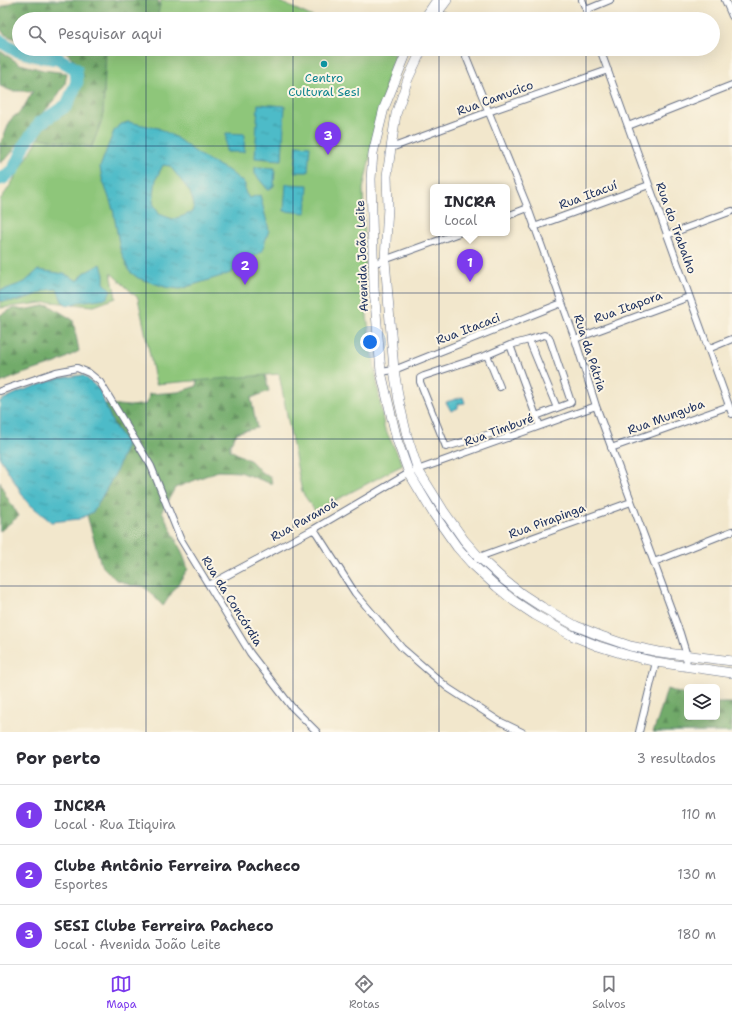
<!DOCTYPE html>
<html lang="pt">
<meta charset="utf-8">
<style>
:root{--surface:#fff;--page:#f2f2f3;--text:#2b2b33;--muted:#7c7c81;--line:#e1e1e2;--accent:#7c3aed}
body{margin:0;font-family:"Shantell Sans",sans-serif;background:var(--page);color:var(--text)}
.controls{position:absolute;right:12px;bottom:12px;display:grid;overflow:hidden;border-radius:6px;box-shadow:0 4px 16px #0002}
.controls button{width:36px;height:36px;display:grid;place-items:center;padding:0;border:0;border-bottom:1px solid var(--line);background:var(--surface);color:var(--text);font:20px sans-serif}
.you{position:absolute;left:370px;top:342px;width:14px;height:14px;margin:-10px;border:3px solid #fff;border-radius:50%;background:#1a73e8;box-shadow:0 0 0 6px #1a73e833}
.badge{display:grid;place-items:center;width:26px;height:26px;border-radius:50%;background:var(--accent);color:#fff;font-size:13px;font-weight:700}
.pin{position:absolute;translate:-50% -33px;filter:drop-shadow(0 1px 2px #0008)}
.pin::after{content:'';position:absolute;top:21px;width:14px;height:12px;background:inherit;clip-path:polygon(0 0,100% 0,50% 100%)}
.popup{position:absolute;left:430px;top:184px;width:80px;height:52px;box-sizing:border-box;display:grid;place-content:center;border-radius:6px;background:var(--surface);filter:drop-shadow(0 1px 3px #0005);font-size:13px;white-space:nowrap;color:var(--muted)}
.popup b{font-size:15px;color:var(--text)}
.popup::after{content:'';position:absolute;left:50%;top:100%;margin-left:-8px;border:8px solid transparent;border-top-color:var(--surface)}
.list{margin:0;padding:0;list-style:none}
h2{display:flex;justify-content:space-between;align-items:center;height:52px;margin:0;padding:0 16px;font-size:17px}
h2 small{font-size:13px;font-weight:400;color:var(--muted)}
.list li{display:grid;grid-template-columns:26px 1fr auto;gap:12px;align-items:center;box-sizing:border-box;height:60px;padding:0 16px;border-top:1px solid var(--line)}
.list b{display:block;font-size:15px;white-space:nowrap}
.list p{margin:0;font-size:13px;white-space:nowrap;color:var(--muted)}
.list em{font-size:13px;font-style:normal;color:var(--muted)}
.icon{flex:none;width:22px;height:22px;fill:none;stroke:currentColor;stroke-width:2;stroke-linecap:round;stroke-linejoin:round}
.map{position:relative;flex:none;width:732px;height:732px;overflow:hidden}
.search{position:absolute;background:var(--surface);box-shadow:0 4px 16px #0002;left:12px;right:12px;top:12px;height:44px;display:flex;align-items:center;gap:10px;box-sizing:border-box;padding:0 14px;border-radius:22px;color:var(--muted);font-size:15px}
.sheet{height:232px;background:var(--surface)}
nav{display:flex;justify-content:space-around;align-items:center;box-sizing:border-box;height:56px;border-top:1px solid var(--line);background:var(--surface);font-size:11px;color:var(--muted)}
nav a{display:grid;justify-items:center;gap:2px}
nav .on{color:var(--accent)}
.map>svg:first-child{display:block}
.forest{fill:url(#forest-firs);stroke:#466d64}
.green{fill:#8ec67a;stroke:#547a6c}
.water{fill:url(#water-ripples);stroke:#347593;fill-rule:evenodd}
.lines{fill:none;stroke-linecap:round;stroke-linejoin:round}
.river{stroke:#4ebbc8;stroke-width:13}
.street-casing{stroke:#666f84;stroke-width:8}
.secondary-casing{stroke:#666f84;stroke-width:10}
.street{stroke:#fff;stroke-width:6}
.secondary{stroke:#fff;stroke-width:9}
.grid{fill:none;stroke:#1b2f5e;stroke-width:1;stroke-opacity:0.55}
.culture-dot{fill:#0f9aa8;stroke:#fcf5e5;stroke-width:1.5}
.labels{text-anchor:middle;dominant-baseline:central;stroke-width:4;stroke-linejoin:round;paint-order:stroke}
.culture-label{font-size:12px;fill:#0d838f;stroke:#fcf5e5}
.street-label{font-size:12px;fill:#1b2f5e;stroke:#fcf5e5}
</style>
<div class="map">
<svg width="732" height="732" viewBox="0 0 732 732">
<defs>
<pattern id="forest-firs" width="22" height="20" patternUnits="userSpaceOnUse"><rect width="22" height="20" fill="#72ab6a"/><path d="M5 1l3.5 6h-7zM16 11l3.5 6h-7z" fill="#5d8c5a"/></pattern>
<pattern id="water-ripples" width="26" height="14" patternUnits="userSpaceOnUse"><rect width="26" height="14" fill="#4ebbc8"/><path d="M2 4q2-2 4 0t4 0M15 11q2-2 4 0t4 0" fill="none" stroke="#4098a6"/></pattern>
</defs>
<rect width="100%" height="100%" fill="#fcf5e5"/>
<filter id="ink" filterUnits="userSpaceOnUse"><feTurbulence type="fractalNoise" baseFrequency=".025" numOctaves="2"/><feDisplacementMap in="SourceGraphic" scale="8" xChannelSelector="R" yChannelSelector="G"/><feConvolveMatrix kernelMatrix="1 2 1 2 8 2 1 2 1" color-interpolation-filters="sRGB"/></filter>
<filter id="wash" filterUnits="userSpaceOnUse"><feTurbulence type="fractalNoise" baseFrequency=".012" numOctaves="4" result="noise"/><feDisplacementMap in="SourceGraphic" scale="16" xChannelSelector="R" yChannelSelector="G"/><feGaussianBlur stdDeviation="0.9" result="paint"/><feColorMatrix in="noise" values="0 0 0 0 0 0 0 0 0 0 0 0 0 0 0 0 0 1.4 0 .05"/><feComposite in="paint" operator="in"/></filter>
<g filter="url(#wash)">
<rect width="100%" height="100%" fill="#f2e7cc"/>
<path class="forest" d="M17,0h141l5,15 -1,4h-143v22l-15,-7 -4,-6v-17l2,-4z
M63,49h43l-3,68 -11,30 -53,-9 6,-14 30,-22 5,-24 -5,-17z
M0,51l20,13 23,6 24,3 -2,11 -11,17 -18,19 -28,37 -8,6v-18l11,-26 11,-9 11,-19h-21l-12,-5z
M242,281l27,110 -18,7 6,30 -19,4 -8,12v6l21,11 10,11 10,6 1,6 -32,-12 -22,-1 -43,17 -13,23 20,41 6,17 -25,37 -15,-16 -6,-4 -12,-1 -15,-6 -14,-14 -14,-50 40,-70 -14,-21 -8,-20 25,2 17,-2 2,-10 29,-2 19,-6 -2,-26z
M49,305l24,15 6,31 -23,12 -34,11 -22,9v-68l14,-7 9,2z
M0,481l6,15 13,20 -19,15z
M667,689l20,7v21h30v-14h15v29h-79l5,-13z"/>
<path class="green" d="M161,0h115l41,19h-160z
M106,49h19l26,3v-3h232l13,6 -8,21 -25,113 4,128 17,110 19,38 -22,11v1l-3,1 -63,33 -13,-19 -23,-118 -123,10 -18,-86 -27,-25 5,25 -22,8 -43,-4 -51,6v-108l8,-11 31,-51 53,9 11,-30z"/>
<path class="water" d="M258,104l27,2 -3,54 -27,-2z
M128,122l30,6 17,9 26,19 28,15 16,13v8l4,6 11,-3 9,35 -7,21 -31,22 -51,16 -15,-2 -27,-9 -9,-7 -9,-22 -7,-40 -11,-31 -2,-11 8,-21 6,-15 5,-6zM163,165l7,1 20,26 4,13 -2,7 -9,4 -10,3 -6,-2 -8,-3 -6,-11 3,-24z
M226,133l19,1 -1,18h-18z
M297,145l13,1 -2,26h-13z
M255,167l20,1 -1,18 -6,4 -13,-16z
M286,184l22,1 -2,28 -22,-2z
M101,264l3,11v8l7,7 -4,8 -29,4 -10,4 -6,-5 -5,-12 -10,1 -14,6 -17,5h-16v-11l6,-1 19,-7 13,-12 27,4 13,7 6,-8z
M83,375l16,14 14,35 14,20 -12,30 -22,38 -14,7 -28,3 -24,-20 -27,-44v-57l21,-10 38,-13z
M463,397l2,6 -7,1v4l-7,3 -5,-9z"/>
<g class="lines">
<path class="river" d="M0,41l15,9 22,6 22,3 17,10 1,13 -10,23 -27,18 -15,21 -11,25 -11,9 -3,1"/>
</g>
</g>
<g filter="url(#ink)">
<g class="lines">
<g class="street-casing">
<path id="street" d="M582,0l8,19
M725,0l7,16
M435,10l14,9
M586,10l24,-10
M463,49l65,159 47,131 21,67 84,227 7,23 -1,11
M600,49l132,365
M628,126l104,-41
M391,148l97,-36 120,-42
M507,216l21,-8
M534,227l115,-42
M667,235l65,-24
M373,264l86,-31
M575,339l114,-42
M529,340l28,68
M510,345l19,-5 15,-5 3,1 2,1 22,65 -1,1 -34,13
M708,349l24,-10
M487,355l13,32
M381,372l13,-2 168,-67
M0,391l56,-19 21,-4 12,5 11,9 51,84 29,72 70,115 41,53 26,26
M508,438l-1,-7h-7l-54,16 -26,-65v-4l4,-2 63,-21 23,-10 26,71 4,10
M611,448l118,-42
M314,529l41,64 47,55 46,40 51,33 23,11
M477,559l2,-2 152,-55
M654,562l78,-31
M209,585l105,-56 95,-56 187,-67
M639,732l17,-70"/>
</g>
<g class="secondary-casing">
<path id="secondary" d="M424,19l13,-19
M435,19l3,-7 9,-12
M408,49l-24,59 -11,45 -2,26 3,110 7,83 16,68 12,33 24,40 24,34 14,16 26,24 17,14 21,14 36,20 27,11 29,9 29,7 76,11
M422,49l-14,30 -12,35 -5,34 -4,28 1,31 -3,53 9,110 5,31 8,35 11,34 25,40 21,30 15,17 25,23 18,14 20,13 34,19 25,10 29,10 29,6 73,9"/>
</g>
<use href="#street" class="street"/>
<use href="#secondary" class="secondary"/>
</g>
</g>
<path class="grid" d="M146,0v19M293,0v19M439,0v19M586,0v19M146,49v683M293,49v683M439,49v683M586,49v683M0,146h732M0,293h732M0,439h732M0,586h732"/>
<circle class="culture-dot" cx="324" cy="64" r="4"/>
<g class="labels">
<g class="culture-label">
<text x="324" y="78">Centro<tspan x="324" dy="14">Cultural Sesi</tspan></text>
</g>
<g class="street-label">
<text transform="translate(495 98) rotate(-20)">Rua Camucico</text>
<text transform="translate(588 195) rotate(-20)">Rua Itacuí</text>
<text transform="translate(676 228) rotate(70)">Rua do Trabalho</text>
<text transform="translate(362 256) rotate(-92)">Avenida João Leite</text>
<text transform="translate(628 307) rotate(-20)">Rua Itapora</text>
<text transform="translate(468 329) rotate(-21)">Rua Itacaci</text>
<text transform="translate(590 353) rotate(72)">Rua da Pátria</text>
<text transform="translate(666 417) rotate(-20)">Rua Munguba</text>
<text transform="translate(499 430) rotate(-20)">Rua Timburé</text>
<text transform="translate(304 520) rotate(-29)">Rua Paranoá</text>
<text transform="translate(547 521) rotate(-20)">Rua Pirapinga</text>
<text transform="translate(232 601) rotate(58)">Rua da Concórdia</text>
</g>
</g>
</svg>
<div class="controls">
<button><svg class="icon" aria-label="layers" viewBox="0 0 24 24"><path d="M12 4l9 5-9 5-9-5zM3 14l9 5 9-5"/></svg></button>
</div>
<div class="you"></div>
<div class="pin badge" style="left:470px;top:282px">1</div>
<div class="popup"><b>INCRA</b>Local</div>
<div class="pin badge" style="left:245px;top:285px">2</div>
<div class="pin badge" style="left:328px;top:155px">3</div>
<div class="search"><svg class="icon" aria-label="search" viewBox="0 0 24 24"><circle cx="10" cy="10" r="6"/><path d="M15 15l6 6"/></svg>Pesquisar aqui</div>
</div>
<section class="sheet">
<h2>Por perto<small>3 resultados</small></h2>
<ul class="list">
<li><span class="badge">1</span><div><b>INCRA</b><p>Local · Rua Itiquira</p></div><em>110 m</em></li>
<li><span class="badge">2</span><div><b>Clube Antônio Ferreira Pacheco</b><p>Esportes</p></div><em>130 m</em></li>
<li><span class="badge">3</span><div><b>SESI Clube Ferreira Pacheco</b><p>Local · Avenida João Leite</p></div><em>180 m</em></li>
</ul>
</section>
<nav>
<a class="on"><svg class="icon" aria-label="map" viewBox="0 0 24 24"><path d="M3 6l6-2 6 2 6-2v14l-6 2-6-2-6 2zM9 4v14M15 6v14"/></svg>Mapa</a>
<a><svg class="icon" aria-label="directions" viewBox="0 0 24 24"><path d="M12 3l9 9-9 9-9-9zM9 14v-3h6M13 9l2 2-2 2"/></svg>Rotas</a>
<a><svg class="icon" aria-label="saved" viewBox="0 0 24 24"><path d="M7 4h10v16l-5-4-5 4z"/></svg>Salvos</a>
</nav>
